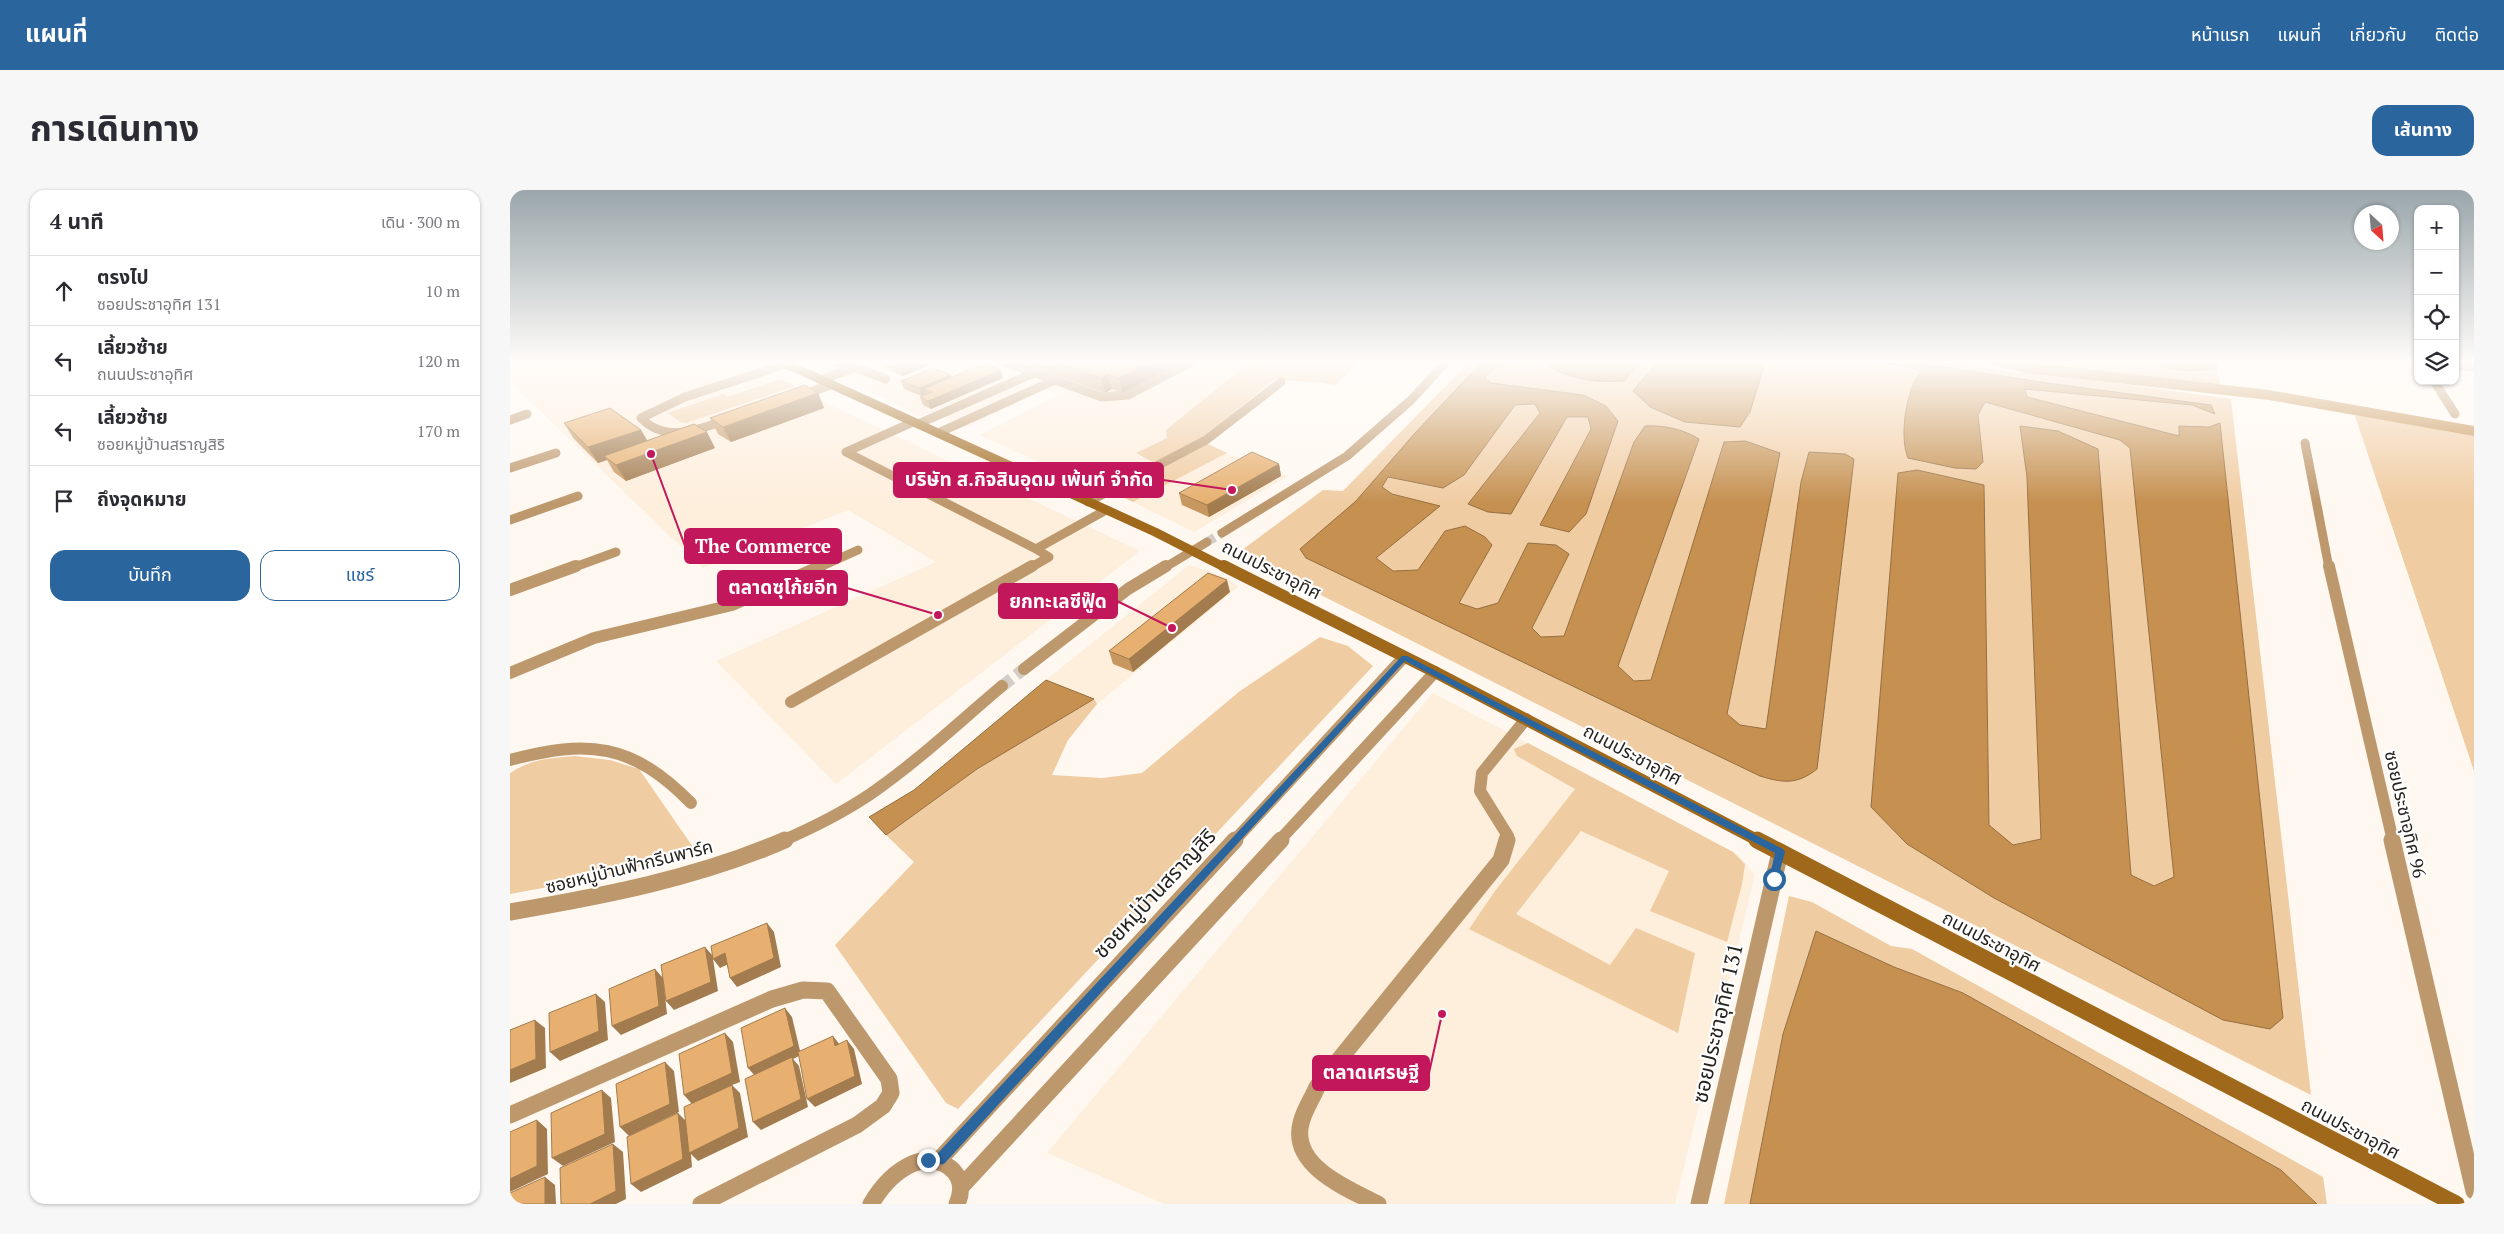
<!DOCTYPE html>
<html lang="th">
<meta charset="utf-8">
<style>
:root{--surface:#fff;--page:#f7f7f7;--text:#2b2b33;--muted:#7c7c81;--line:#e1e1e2;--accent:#2b659d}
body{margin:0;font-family:"PT Serif","Noto Sans Thai",serif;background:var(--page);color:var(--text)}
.controls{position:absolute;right:15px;top:15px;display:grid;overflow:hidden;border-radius:10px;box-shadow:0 1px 4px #0004}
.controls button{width:45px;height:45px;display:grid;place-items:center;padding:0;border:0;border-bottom:1px solid var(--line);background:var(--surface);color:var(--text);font:25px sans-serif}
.compass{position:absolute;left:1844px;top:15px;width:45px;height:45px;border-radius:50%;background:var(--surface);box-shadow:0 1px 4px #0004;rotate:154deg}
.stop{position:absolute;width:15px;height:15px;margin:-11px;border:4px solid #2b659d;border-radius:50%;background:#fff}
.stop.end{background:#2b659d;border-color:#fff;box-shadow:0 1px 5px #0008}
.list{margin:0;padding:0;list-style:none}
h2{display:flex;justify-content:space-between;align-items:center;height:65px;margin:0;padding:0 20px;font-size:21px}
h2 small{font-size:16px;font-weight:400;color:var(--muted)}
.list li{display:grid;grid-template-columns:32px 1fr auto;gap:15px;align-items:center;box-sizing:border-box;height:70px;padding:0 20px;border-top:1px solid var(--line)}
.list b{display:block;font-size:19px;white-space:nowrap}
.list p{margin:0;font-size:16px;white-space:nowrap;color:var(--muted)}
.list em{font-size:16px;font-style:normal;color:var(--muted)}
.actions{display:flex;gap:10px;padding:15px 20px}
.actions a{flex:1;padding:11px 0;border:1px solid var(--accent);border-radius:15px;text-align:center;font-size:18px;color:var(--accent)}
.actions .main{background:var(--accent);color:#fff}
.icon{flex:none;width:28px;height:28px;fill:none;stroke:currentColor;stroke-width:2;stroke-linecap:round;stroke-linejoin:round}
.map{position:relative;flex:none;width:1964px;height:1014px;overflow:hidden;border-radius:15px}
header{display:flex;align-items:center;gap:30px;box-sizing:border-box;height:70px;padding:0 25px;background:var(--accent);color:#fff}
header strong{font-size:24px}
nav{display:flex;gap:28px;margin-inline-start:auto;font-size:18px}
.intro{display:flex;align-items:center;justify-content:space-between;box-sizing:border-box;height:120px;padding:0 30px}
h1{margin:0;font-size:35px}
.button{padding:12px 22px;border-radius:15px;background:var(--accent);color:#fff;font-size:18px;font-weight:700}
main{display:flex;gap:30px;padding:0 30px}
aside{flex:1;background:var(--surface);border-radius:15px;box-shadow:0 1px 4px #0004}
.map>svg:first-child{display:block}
.built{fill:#feeedc}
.green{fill:#f0cca2}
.water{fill:#c59050;stroke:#966f41}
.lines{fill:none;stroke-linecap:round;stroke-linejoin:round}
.canal{fill:#c59050;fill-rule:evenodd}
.minor-tunnel-far1{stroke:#d4cdc7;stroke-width:9;stroke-dasharray:9 4.5;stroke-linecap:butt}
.minor-tunnel{stroke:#d4cdc7;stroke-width:12;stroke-dasharray:12 6;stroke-linecap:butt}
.service-far2{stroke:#be986d;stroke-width:9}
.service-far1{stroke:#be986d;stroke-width:12}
.service{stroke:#be986d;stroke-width:17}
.minor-far2{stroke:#be986d;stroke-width:9}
.minor-far1{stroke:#be986d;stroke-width:12}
.minor{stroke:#be986d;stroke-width:17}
.secondary-far2{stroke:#9f681b;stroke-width:9}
.secondary-far1{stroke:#9f681b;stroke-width:12}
.secondary{stroke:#9f681b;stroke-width:17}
.wall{fill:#c79760}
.shaded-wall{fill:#a27b4e}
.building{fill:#e7b070;stroke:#a27b4e}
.route{fill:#2b659d}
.labels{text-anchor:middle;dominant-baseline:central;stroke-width:4.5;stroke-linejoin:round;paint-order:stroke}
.street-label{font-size:18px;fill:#27231f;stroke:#fff}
.near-street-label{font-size:21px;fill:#27231f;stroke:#fff}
.leader{fill:none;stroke:#c2185b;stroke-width:2}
.callout-dot{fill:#c2185b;stroke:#fff;stroke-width:2}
.callout{fill:#c2185b;stroke:#c2185b;stroke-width:2}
.callout-label{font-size:19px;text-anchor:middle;font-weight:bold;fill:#fff}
</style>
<header>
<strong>แผนที่</strong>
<nav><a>หน้าแรก</a><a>แผนที่</a><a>เกี่ยวกับ</a><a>ติดต่อ</a></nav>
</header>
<div class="intro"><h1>การเดินทาง</h1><a class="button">เส้นทาง</a></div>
<main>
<aside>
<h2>4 นาที<small>เดิน · 300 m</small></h2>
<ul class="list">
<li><svg class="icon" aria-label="ahead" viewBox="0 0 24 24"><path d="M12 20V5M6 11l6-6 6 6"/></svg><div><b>ตรงไป</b><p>ซอยประชาอุทิศ 131</p></div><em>10 m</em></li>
<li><svg class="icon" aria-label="left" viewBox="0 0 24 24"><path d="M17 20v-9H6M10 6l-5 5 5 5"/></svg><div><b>เลี้ยวซ้าย</b><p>ถนนประชาอุทิศ</p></div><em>120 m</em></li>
<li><svg class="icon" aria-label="left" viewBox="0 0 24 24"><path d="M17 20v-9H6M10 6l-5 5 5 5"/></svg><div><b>เลี้ยวซ้าย</b><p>ซอยหมู่บ้านสราญสิริ</p></div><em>170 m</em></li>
<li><svg class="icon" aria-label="arrive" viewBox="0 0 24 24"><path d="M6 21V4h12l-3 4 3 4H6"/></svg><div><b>ถึงจุดหมาย</b></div></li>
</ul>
<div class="actions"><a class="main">บันทึก</a><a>แชร์</a></div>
</aside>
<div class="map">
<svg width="1964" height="1014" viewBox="0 0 1964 1014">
<rect width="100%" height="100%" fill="#fff8f1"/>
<path class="built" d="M0,171h237l92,48 301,142 -304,233 -120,-123 220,-99 -88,-52 -145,58 -193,-186z
M296,171h445l-85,69 1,8 -31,16 18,9 -52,28 -122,-56 80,-41 -15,-5 -81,39 -32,-15 -12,3z
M717,263l61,23 -94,56 -61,-30z
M679,375l38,13 11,9 -141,117 -3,-5 -48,-19z
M923,503l304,161 18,21 -80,329h-511l-117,-51z"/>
<path class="green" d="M741,171h110l-26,24c-20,-4 -39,-3 -60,-6l-72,58 -49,26 -18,-10 31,-15 -1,-8z
M960,171h486l65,13 7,-3 203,28 80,696 -1073,-542 85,-63 20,1z
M1503,171h145l1,5 27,5 31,-2 4,18z
M271,189l14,7 -109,37 -6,-1 -12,-9 55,-19 4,3z
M1854,224l110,18v339l-119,-355z
M696,253l21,10 -94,49 -19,-9z
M810,447l28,9 25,20 -415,443 -12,-6 -111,-158 79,-83 -28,-27 91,-66 117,-70 3,5 -29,36 -16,35 50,3 40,-5 98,-82z
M1018,553l205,109 12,12 -3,20 -15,58 -77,-31 19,-40 -88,-40 -65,83 94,51 26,-37 59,25 -17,80 -209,-104 26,-38 80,-102 -58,-33 -3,-7z
M65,566l35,4 29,9 56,81 -87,26 -98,18v-121c20,-14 42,-15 65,-17z
M1279,706l23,6 79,44 21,3 411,228 4,27h-10l-36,-34 -318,-177 -69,-26 -78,-36 -33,103 -33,170h-26z"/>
<path class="water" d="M973,171h38l-27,7 -9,10 6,5 92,12 23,11 12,15 -32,93 -17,18 -29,-7 51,-96 -3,-12h-21l-56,97 -23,-2 -20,-8 72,-91 -5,-9 -20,1 -51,70 -21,13 -55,-11 -6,10 10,7 48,12 -64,52 17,13 25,-1 27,-39 20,-5 20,11 7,8 -33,58 18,6 21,-6 30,-60 28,2 13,9 -37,74 9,9 23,-1 70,-194 11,-16c18,-1 38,3 54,13l-81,227 16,15 17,-1 73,-238 21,-1 35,12 -53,261 13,11 26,4 35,-247 8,-30 36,2 9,5 -37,310c-20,16 -34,14 -57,7l-454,-218 -6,-9 56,-48 59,-68z
M1031,171h101l-18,20c-30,2 -58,-2 -83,-20z
M1148,171h111l-4,2 -15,49 -10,15 -55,-5 -35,-15 -17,-16z
M1351,171h46l133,21 171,23 4,9 -23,-9 -167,-16 2,8 152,39v-10l30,1 11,-4 63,595 -13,11 -47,-9 -229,-122 -87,-54 -36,-37 27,-334 19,-3 67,15 5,340 24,20 28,-6 -14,-362 -7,-51 38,5 40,18 33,426 23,11 20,-9 -44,-429 -10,-8 -135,-38 -7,13 5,47 -7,7 -21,-1 -47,-10c-9,-22 -2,-68 13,-87l-17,-5z
M1648,171h57l2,8 -31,2 -27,-5z
M536,490l48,19 -117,70 -91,66 -17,-18 45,-27z
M1306,741l78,36 69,26 318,177 36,34h-567l33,-170z"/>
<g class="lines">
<path class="canal" d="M1473,171h35l251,29 205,36v10l-205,-36 -242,-27 -42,-9z"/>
<path class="minor-tunnel-far1" d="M697,352l15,-9"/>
<path class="minor-tunnel" d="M492,496l22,-17"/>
<path class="service-far2" d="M327,171l49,18
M492,171l100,36 26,-2 65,-34
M311,190l32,-12
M288,206l33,-11
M219,229c-30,10 -63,25 -88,-1l44,-21 101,-33
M403,232l-67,30 190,97 70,-39
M408,234l116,-51
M428,243l117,-53
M520,378l19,-11 -13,-8"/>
<path class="service-far1" d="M281,512l241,-136
M997,651l1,-5 -28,-45 2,-18 44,-54"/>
<path class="service" d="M868,1014c-30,-15 -88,-38 -77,-81 3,-13 11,-24 16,-36l184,-227 6,-20"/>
<path class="minor-far2" d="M1945,175l19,2
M1924,191l21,33
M0,230l17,-6
M1795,253l24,125
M0,278l46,-15
M578,312l118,-62 75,-58
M0,330l68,-24
M712,343l125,-77 64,-56 36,-39
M62,378l44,-16
M308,378l40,-18
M654,378l43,-26"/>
<path class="minor-far1" d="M1819,376l64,275
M0,400l66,-24
M514,479l104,-80 38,-23
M0,483l84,-35 138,-33 89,-39
M0,570c78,-21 122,-17 181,43
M272,651c30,-13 60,-28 87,-46 48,-33 89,-72 133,-109
M724,651l170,-184
M769,651l156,-169"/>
<path class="minor" d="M1882,650l82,351
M0,722c93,-16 188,-34 275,-72
M0,925l262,-116 31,-9 24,1 62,88 2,14 -8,13 -26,19 -156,79
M429,970l296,-320
M451,997l320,-347
M361,1014c10,-17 23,-32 41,-40 28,-12 59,9 45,40
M1189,1014l81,-352"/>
<path class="secondary-far2" d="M270,171l375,171 71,36"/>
<path class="secondary-far1" d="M714,376l211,106 324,169"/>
<path class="secondary" d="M1247,650l699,364"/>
</g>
<path class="wall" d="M358,171h71l-36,15z
M506,171h169l-63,32 -10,-4 -7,4z
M441,185l1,2 51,1 -72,31 -8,-4 -3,-8 6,-3 -4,2 -18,-7 -3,-8z
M308,203l6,15 -93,34 -13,-8 -8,-16z
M54,233l77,7 6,11 68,7 -89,33 -12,-9 -7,-12 -9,3 -24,-24z
M769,274l2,12 -72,41 -27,-12 -3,-12z
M720,402l-97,80 -20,-8 -4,-13z"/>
<path class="shaded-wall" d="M388,171h41l-36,15z
M643,171h32l-63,32 -3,-15z
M491,180l2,8 -72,31 -3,-8z
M441,185l2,7 -29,7 2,5 -4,2 -3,-8z
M598,185l4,14 -7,4 -4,-15z
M308,203l6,15 -93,34 -8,-15z
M131,240l9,15 -46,11 3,4 -9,3 -10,-16z
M197,242l8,16 -89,33 -10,-16z
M769,274l2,12 -72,41 -2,-12z
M717,390l3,12 -97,80 -4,-13z
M257,733l7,9 7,35 -44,20 -7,-9z
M195,757l8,9 12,-3 8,9 -13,6 -7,-9 5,32 -44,19 -8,-9z
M145,779l8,9 4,36 -46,21 -9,-9z
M86,804l9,8 3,38 -48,21 -10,-9z
M275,818l7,9 9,38 -8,4 6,7 9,41 -47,23 -8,-8 3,-45 -8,-9z
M25,830l10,8 1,40 -36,15v-13z
M215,843l8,9 7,40 -8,3 8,8 8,44 -50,24 -7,-7 1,13 -51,25 -10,-8 47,-71 9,9 5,-18 -8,-9z
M323,846l7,9 -5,1z
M337,850l7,9 8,35 -47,23 -8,-8z
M155,872l9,9 5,41 -50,24 -9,-9z
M92,900l9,8 4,44 -52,24 -11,-8z
M27,930l10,9 1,45 -38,18v-13z
M103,954l10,8 3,47 -10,5h-26z
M35,987l10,8 1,19h-11z"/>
<path class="building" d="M543,171h100l-34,17 -11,-3 -7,3z
M475,173l16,7 -73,31 -8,-4 12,-5 -8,-3z
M423,178l18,7 -32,13 -18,-7z
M295,195l13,8 -95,34 -13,-9z
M100,218l31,22 -53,17 -24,-24z
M184,234l13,8 -91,33 -12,-9z
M742,262l27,12 -72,41 -28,-12z
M698,383l19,7 -98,79 -20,-8z
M257,733l7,35 -44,20 -5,-25 -12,6 -2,-13z
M195,757l6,35 -45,19 -5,-36z
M145,779l4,37 -47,20 -3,-37z
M86,804l3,37 -49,21 -1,-39z
M275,818l9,38 -46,22 -7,-40z
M25,830l1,39 -26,11v-40z
M215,843l7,40 -48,22 -5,-41z
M323,846l2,10 12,-6 8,36 -48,23 -9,-47z
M282,867l9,42 -48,23 -8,-43z
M155,872l5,42 -50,23 -4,-43z
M222,895l7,43 -50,25 -5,-46z
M92,900l3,44 -53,24 -1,-45z
M168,923l5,46 -52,25 -4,-47z
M27,930v46l-27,13v-47z
M103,954l3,47 -26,13h-29l-1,-36z
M35,987v27h-35v-11z"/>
<linearGradient id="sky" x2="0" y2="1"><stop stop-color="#9aa6ab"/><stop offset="0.55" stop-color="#fffcf9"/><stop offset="1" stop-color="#fffcf9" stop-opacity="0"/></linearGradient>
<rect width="1964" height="313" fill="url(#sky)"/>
<path class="route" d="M892,466h5l376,193 2,3 -8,30 -3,1 -5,-4 6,-26 -370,-192 -461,503 -16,2 -5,-1 -1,-5 1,-4 14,-2z"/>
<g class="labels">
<g class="street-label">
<text transform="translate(762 379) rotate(27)">ถนนประชาอุทิศ</text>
<text transform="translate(1123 564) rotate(28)">ถนนประชาอุทิศ</text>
<text transform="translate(1896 624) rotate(77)">ซอยประชาอุทิศ 96</text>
<text transform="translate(119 676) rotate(-14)">ซอยหมู่บ้านฟ้ากรีนพาร์ค</text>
<text transform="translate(1482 751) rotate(28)">ถนนประชาอุทิศ</text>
<text transform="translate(1841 938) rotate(28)">ถนนประชาอุทิศ</text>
</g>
<g class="near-street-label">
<text transform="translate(644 703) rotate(-47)">ซอยหมู่บ้านสราญสิริ</text>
<text transform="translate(1207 833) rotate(-77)">ซอยประชาอุทิศ 131</text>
</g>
</g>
<path class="leader" d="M722 300L653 290M141 264L175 356M428 425L337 398M662 438L607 411M932 824L919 883"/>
<g class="callout-dot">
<circle cx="722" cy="300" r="5"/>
<circle cx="141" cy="264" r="5"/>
<circle cx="428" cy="425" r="5"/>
<circle cx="662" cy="438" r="5"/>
<circle cx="932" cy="824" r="5"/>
</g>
<g class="callout">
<rect x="384" y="273" width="269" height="34" rx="5"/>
<rect x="175" y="339" width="156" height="34" rx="5"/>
<rect x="208" y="381" width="129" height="34" rx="5"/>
<rect x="489" y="394" width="118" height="34" rx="5"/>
<rect x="803" y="866" width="116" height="34" rx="5"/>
</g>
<g class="callout-label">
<text x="519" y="296">บริษัท ส.กิจสินอุดม เพ้นท์ จำกัด</text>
<text x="253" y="363">The Commerce</text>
<text x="273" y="404">ตลาดซุโก้ยอีท</text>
<text x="548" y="418">ยกทะเลซีฟู๊ด</text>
<text x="861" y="889">ตลาดเศรษฐี</text>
</g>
</svg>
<div class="controls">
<button>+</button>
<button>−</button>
<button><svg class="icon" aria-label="locate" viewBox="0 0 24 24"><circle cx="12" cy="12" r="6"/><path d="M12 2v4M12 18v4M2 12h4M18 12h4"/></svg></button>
<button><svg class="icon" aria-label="layers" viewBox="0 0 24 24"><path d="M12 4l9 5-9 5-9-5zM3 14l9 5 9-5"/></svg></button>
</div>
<svg class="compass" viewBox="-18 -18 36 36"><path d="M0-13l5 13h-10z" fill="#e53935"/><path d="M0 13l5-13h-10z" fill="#7c7c81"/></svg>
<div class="stop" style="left:1264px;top:689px"></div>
<div class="stop end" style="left:418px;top:970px"></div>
</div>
</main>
